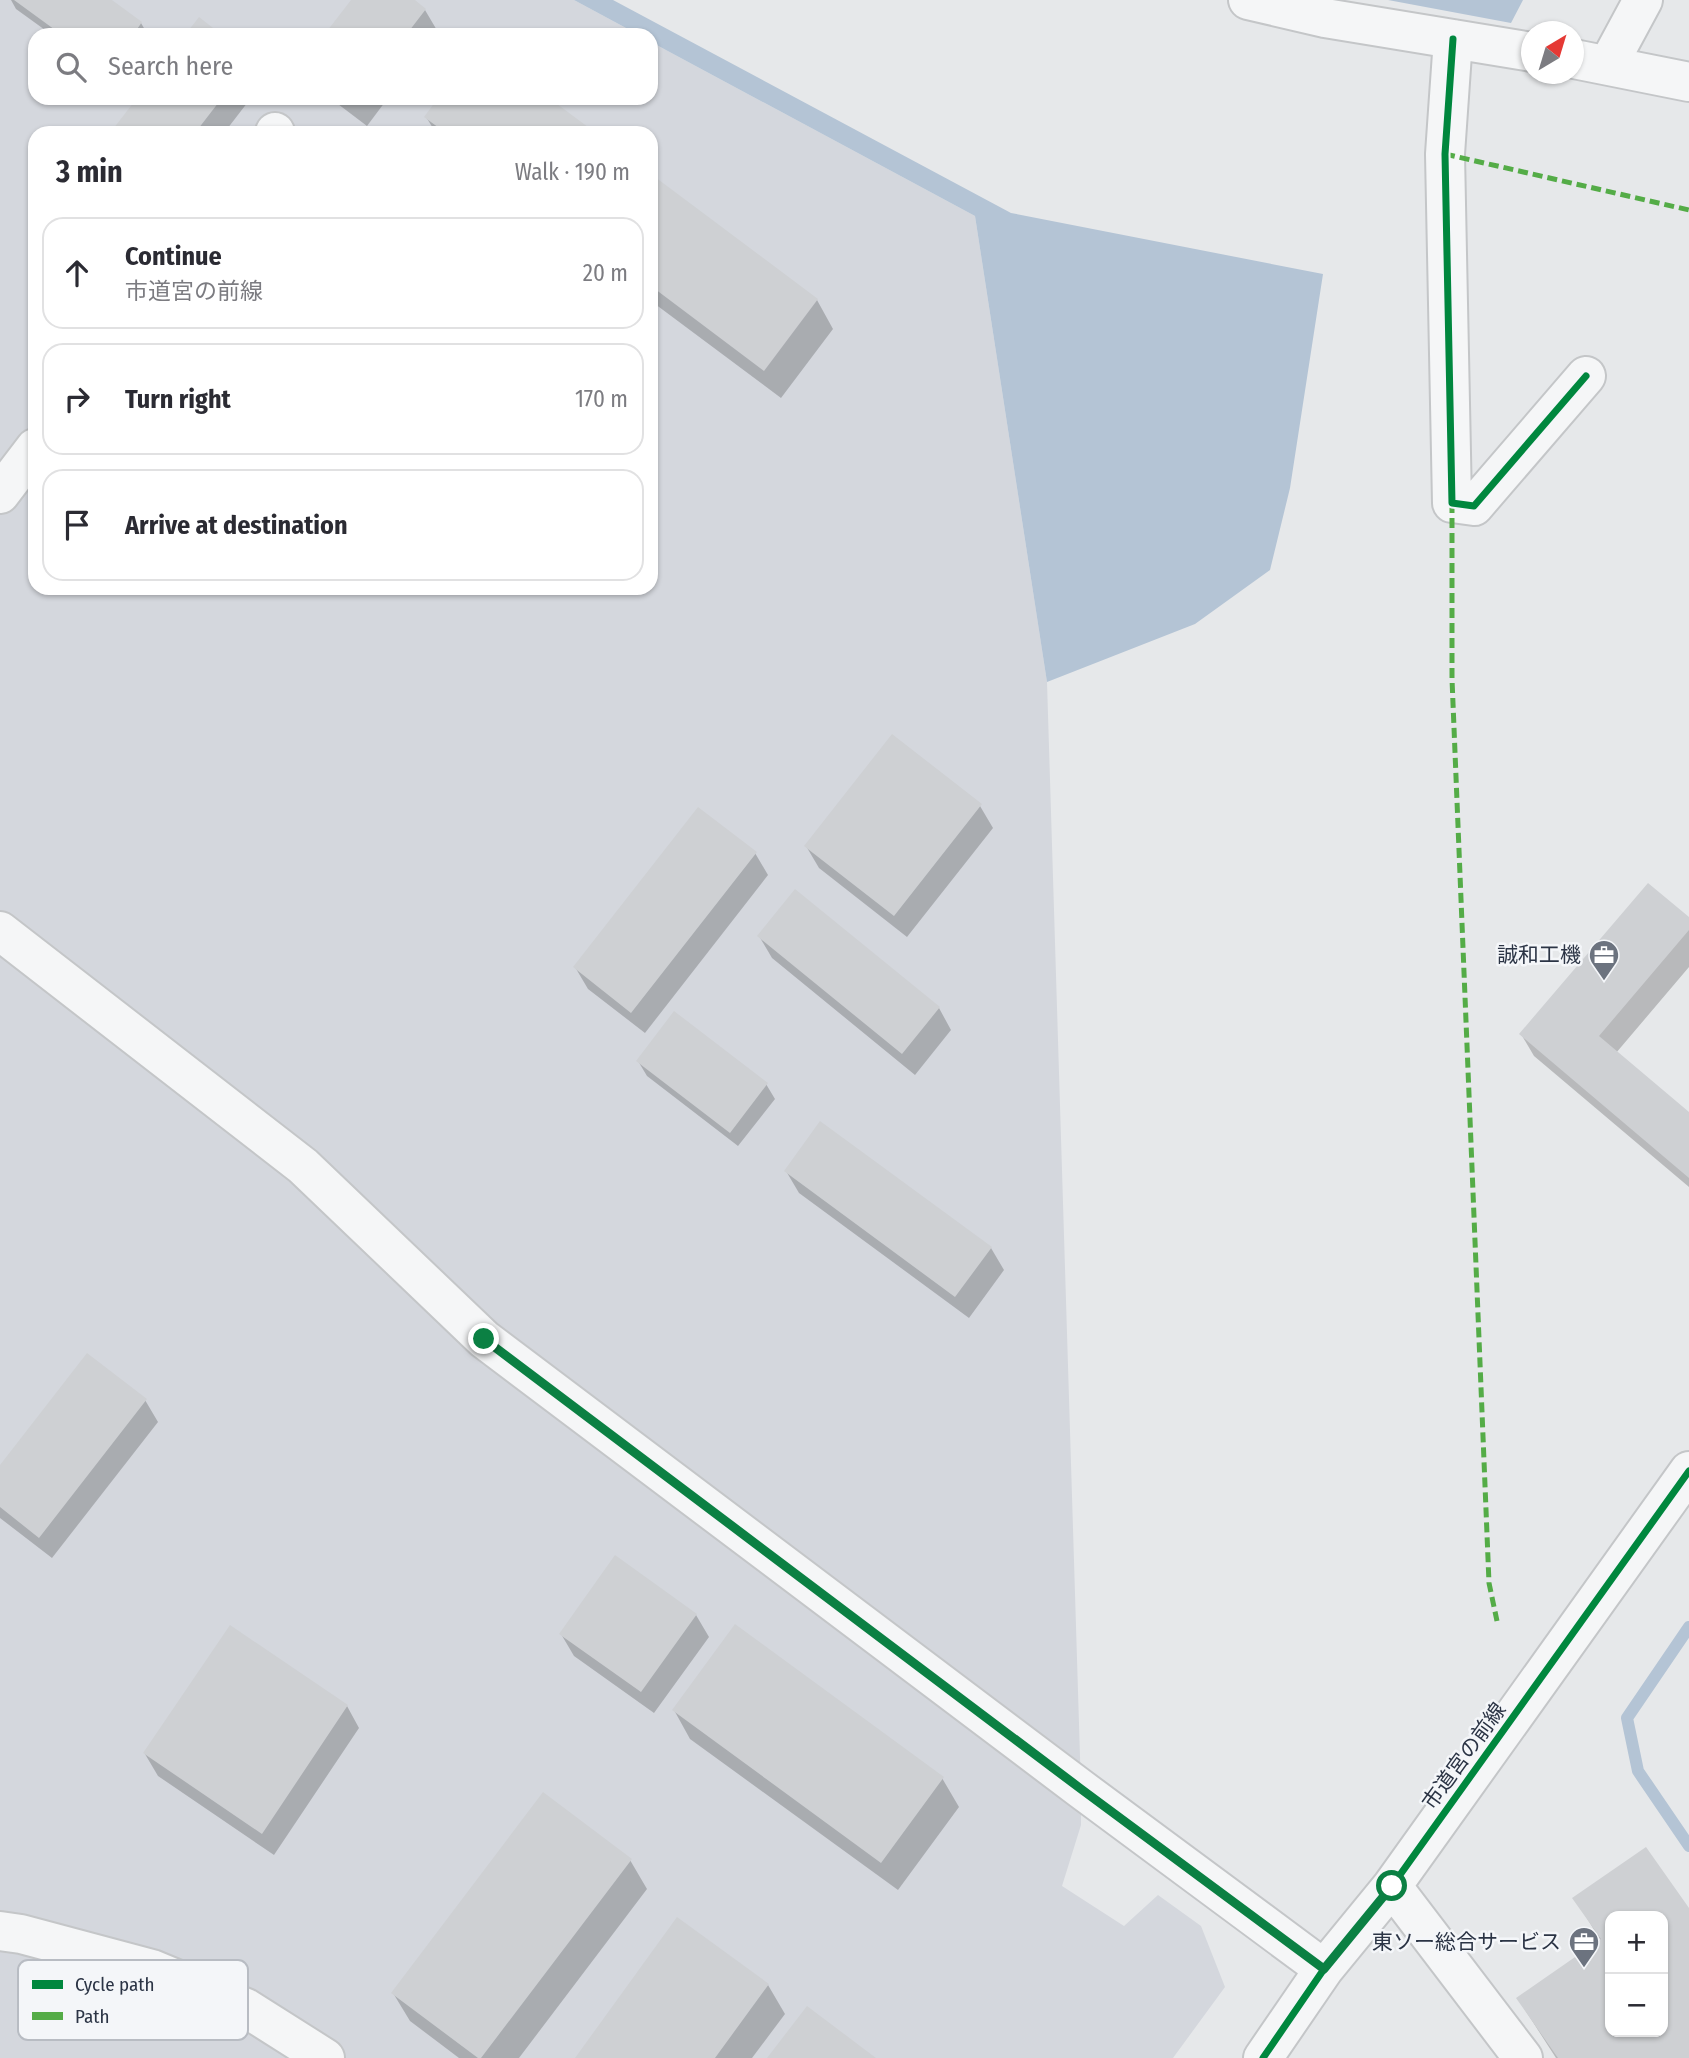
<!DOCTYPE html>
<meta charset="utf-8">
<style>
:root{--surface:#fff;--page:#f7f7f7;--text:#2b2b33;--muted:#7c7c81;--line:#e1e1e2}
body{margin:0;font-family:"Fira Sans Condensed","Noto Sans JP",sans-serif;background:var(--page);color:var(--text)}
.controls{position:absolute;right:21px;bottom:21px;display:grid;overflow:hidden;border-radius:14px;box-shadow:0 2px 5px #0004}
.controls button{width:63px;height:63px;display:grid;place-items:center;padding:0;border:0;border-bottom:2px solid var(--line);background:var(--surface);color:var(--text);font:35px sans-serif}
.compass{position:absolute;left:1521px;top:21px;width:63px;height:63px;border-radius:50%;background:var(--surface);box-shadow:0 2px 5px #0004;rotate:38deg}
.stop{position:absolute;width:21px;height:21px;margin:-16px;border:5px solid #0b8043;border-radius:50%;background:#fff}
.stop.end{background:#0b8043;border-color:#fff;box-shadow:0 2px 7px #0008}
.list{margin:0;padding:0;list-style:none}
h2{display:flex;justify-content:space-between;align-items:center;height:91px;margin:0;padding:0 28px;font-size:30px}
h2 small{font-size:23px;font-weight:400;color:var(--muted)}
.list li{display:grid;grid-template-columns:46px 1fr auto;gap:21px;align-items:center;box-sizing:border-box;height:112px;margin:0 14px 14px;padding:0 14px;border:2px solid var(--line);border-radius:21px}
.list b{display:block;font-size:26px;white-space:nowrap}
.list p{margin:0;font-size:23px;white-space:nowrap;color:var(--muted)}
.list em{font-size:23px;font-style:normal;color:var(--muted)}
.icon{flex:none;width:38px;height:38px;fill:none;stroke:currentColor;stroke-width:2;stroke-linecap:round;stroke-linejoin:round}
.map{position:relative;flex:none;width:1689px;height:2058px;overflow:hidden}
.search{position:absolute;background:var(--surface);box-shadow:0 2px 5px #0004;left:28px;top:28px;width:630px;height:77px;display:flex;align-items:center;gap:18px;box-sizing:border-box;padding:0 24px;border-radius:21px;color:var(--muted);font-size:26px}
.panel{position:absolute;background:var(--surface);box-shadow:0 2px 5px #0004;left:28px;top:126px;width:630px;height:469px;border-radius:21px}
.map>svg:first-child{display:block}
.built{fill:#d4d7dd;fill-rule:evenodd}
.water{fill:#b4c4d5}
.shadow{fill:#0003;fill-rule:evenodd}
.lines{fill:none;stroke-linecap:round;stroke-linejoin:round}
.stream{stroke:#b4c4d5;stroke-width:12}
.building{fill:#ced0d3;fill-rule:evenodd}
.minor-casing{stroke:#c4c6c8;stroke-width:42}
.minor{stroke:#f5f6f7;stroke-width:38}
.quiet{stroke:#54ac47;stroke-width:5;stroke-dasharray:10 5;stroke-linecap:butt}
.cycleway-casing{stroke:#f4f6f9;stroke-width:11}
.cycleway{stroke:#00873e;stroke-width:7}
.route{stroke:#0b8043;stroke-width:9}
.labels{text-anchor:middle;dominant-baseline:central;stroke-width:5;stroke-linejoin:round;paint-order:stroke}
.poi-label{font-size:21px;fill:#2b3445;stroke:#f4f6f9;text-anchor:end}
.street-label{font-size:21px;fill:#2b3445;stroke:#f4f6f9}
.key{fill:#f4f6f9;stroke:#b8bcc3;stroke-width:2}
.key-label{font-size:19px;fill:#2b3445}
</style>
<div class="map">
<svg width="1689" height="2058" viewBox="0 0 1689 2058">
<rect width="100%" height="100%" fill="#e6e8ea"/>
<path class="built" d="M0,0h574l65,35h-604v63h616v-56l324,174 72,466 34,1107v36l-19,61 62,40 34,-31 43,31 24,61 -52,71h-1173zM35,133h616v455h-616z"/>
<path class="water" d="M574,0h39l398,213 312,61 -33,214 -20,82 -75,54 -148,58 -72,-466 -324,-174v-7h-12z
M1388,0h135l-12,23z"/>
<path class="shadow" d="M11,0h98l32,23 7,12h-96l-36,-26z
M353,0h59l13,10 13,22 -3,3h-109z
M139,98h112l-27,35h-112z
M330,98h58l-21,28z
M441,98h106l46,35h-157l-10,-16z
M651,176l166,124 16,29 -52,69 -130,-97z
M980,806l13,22 -86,109 -88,-69 -13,-22z
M755,853l13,22 -123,158 -57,-44 -13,-22z
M1689,919v48l-73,86 73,61v73l-155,-131 -13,-22z
M759,936l180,72 12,22 -36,45 -143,-117z
M638,1061l128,23 9,15 -37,47 -91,-70z
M786,1171l205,77 13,22 -35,48 -170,-125z
M145,1400l13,22 -106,136 -52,-40v-50z
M696,1615l13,22 -55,76 -80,-57 -13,-22z
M347,1706l12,22 -85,127 -116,-79 -13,-22z
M674,1710l268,68 17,29 -61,83 -208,-151z
M630,1860l17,29 -128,169h-60l-49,-37 -17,-28z
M1575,1899l114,13v146h-133l-38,-59 83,-58zM1610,1916h53v116h-53z
M768,1985l17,29 -33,44h-175z"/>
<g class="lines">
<path class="stream" d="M1689,1627l-62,91 11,53 51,75"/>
</g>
<path class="building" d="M14,0h98l30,22 -9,13h-71z
M351,0h64l11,9 -20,26h-82z
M199,17l23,18h-37z
M137,98h85l-27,35h-85z
M438,98h111l47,35h-150l-22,-16z
M651,174l167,125 -54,72 -113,-85z
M892,734l90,70 -88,112 -90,-70z
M698,807l59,45 -126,161 -58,-46z
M1648,883l41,34v13l-90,106 90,76v66l-170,-144z
M795,889l145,118 -38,47 -145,-118z
M674,1011l94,72 -38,50 -94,-72z
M820,1121l172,126 -37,50 -171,-126z
M87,1353l60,46 -108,139 -39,-31v-42z
M615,1555l82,59 -56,78 -82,-58z
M735,1624l209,153 -63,86 -209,-153z
M230,1625l118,80 -86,129 -119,-81z
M543,1792l89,67 -151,199h-3l-87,-65z
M1646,1847l43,61v150h-131l-42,-60 85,-59 -29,-41zM1610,1916h53v116h-53z
M677,1917l92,67 -54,74h-140z
M807,2006l69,52h-109z"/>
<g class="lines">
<g class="minor-casing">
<path id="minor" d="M1248,0l77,18 207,34
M1453,39l-8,115 7,349 22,3 112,-130
M1574,59l115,23
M1608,65l35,-65
M275,133v-1
M0,494l35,-46
M0,931l303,235 181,173 597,450 243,180
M1392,1886l131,172
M0,1931l21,3 131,35 94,39 79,50
M1263,2058l61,-89 68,-83 297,-415"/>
</g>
<use href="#minor" class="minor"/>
<path class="quiet" d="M1445,154l244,56
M1452,503v176l37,904 8,38"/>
<g class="cycleway-casing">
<path id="cycleway" d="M1453,39l-8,115 7,349 22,3 112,-130
M1263,2058l61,-89 68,-83 297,-415"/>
</g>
<use href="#cycleway" class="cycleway"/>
</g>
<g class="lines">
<path class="route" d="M484,1339l597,450 243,180 68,-83"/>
</g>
<defs>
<g id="office-pin" transform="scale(1.575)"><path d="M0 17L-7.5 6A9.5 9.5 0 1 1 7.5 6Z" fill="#6c737f" stroke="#f4f6f9"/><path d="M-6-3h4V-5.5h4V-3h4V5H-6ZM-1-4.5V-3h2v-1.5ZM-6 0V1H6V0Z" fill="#fff"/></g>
</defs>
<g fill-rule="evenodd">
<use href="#office-pin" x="1604" y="955"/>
<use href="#office-pin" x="1584" y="1942"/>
</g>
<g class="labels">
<g class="poi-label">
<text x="1581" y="955">誠和工機</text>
<text x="1561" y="1942">東ソー総合サービス</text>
</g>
<g class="street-label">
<text transform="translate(1464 1756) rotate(-54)">市道宮の前線</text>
</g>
</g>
<rect x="18" y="1960" width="230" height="80" rx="10" class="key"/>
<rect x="32" y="1980" width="31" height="9" fill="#00873e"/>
<rect x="32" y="2012" width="31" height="8" fill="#54ac47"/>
<g class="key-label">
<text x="75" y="1991">Cycle path</text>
<text x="75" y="2023">Path</text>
</g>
</svg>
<div class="controls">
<button>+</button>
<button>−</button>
</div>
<svg class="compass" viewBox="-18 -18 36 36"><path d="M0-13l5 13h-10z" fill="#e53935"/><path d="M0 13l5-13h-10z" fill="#7c7c81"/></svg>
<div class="stop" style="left:1392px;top:1886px"></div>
<div class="stop end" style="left:484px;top:1339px"></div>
<div class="search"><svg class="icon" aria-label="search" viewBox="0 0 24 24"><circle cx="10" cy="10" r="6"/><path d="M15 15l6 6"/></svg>Search here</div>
<section class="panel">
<h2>3 min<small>Walk · 190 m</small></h2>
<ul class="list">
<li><svg class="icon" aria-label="ahead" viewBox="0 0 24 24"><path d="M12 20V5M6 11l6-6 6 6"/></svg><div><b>Continue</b><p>市道宮の前線</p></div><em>20 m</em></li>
<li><svg class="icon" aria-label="right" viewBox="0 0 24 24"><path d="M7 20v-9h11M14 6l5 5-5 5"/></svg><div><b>Turn right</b></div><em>170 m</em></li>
<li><svg class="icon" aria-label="arrive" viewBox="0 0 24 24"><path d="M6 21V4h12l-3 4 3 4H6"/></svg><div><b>Arrive at destination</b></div></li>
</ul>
</section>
</div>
